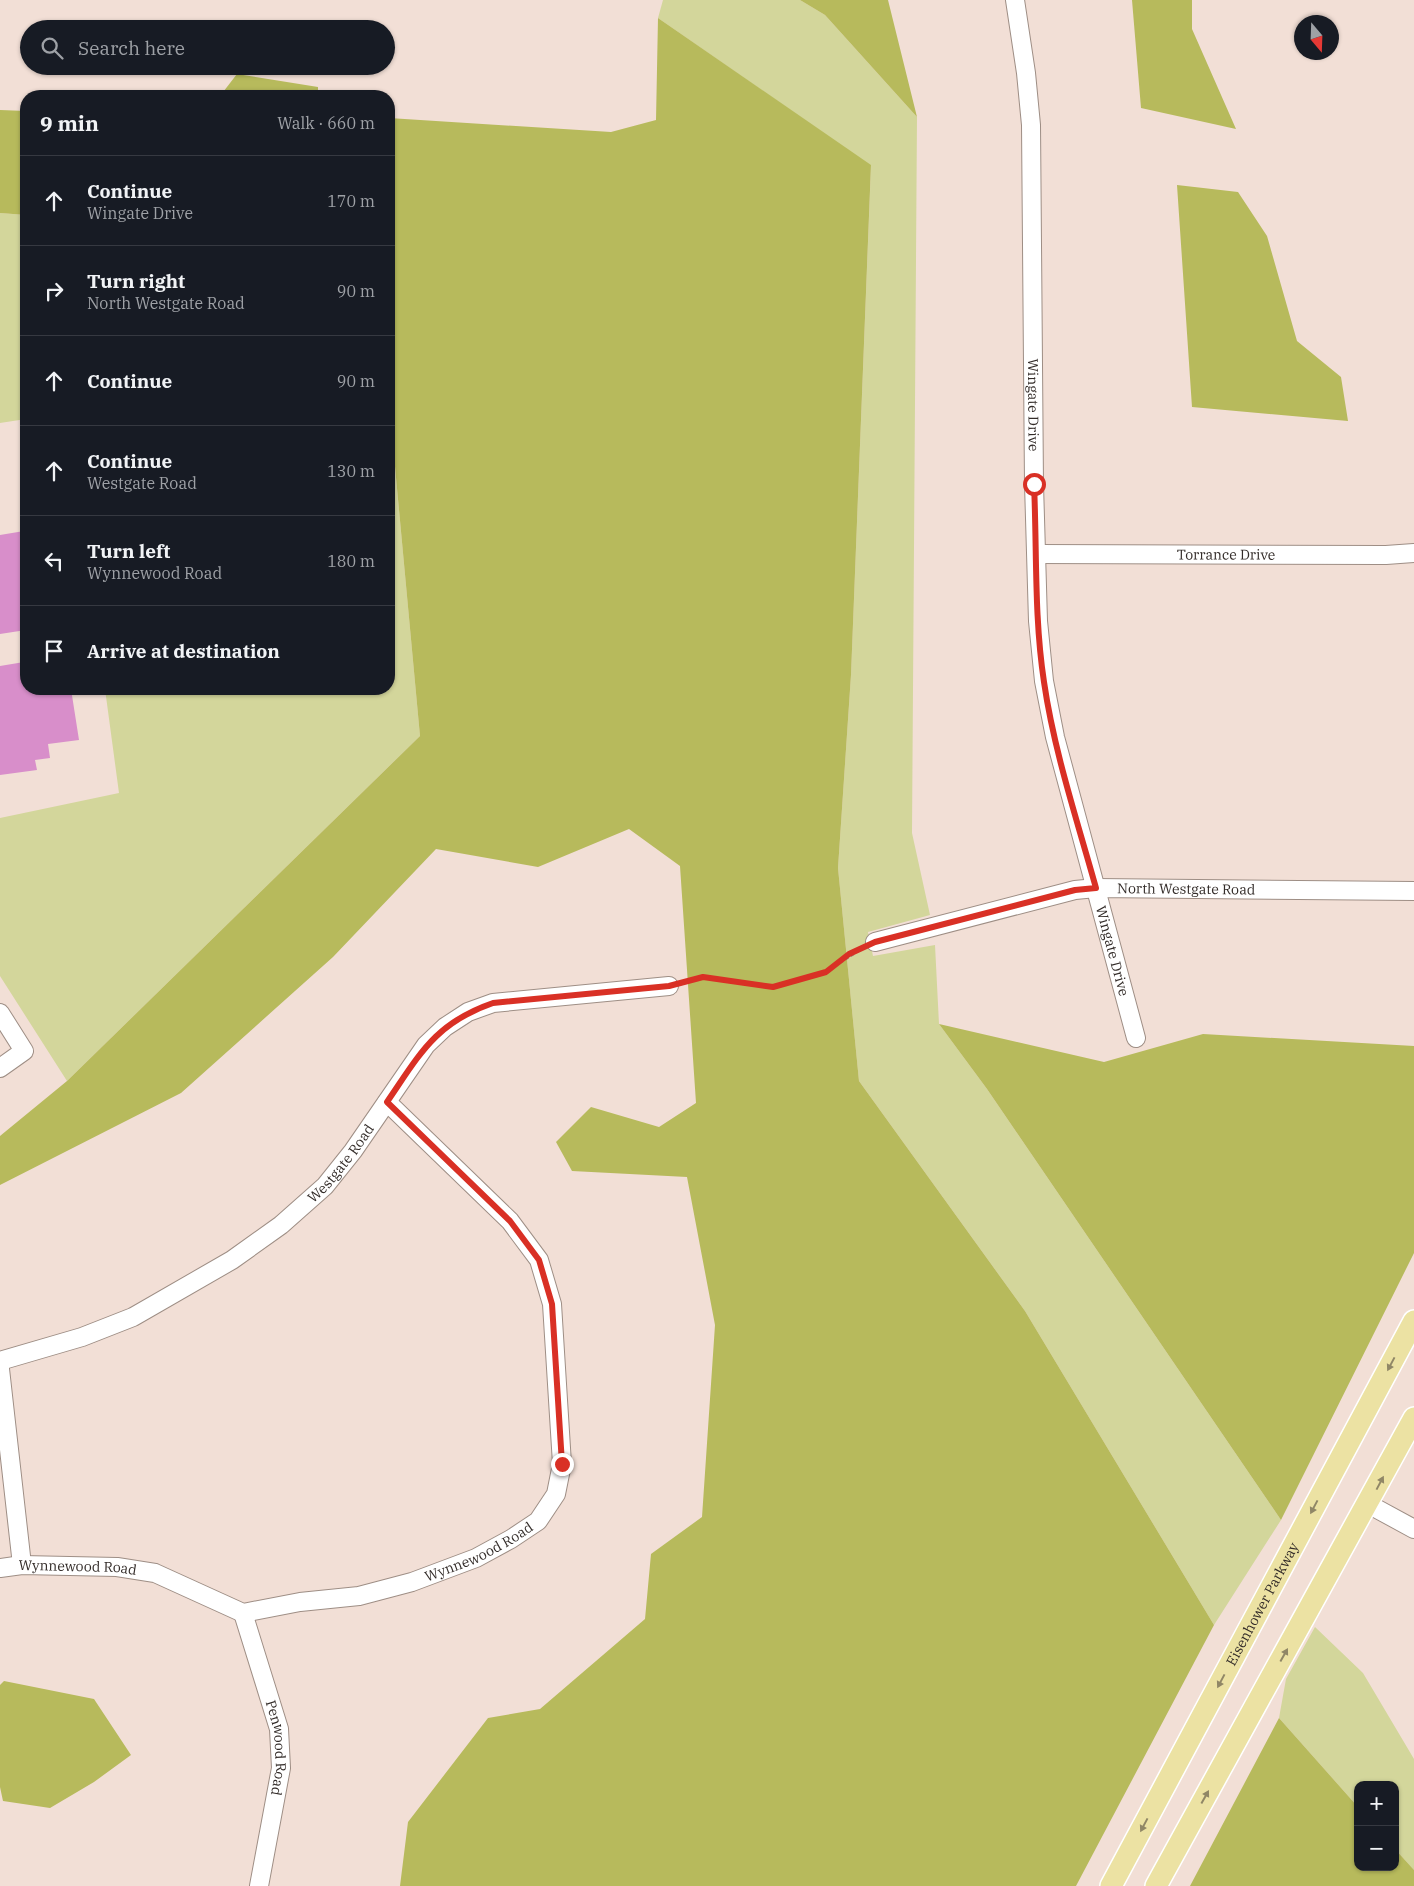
<!DOCTYPE html>
<meta charset="utf-8">
<style>
:root{--surface:#171b24;--page:#242831;--text:#f1f3f6;--muted:#9ea1a6;--line:#363941}
body{margin:0;font-family:"IBM Plex Serif",serif;background:var(--page);color:var(--text)}
.controls{position:absolute;right:15px;bottom:15px;display:grid;overflow:hidden;border-radius:10px;box-shadow:0 1px 4px #0004}
.controls button{width:45px;height:45px;display:grid;place-items:center;padding:0;border:0;border-bottom:1px solid var(--line);background:var(--surface);color:var(--text);font:25px sans-serif}
.compass{position:absolute;left:1294px;top:15px;width:45px;height:45px;border-radius:50%;background:var(--surface);box-shadow:0 1px 4px #0004;rotate:161deg}
.stop{position:absolute;width:15px;height:15px;margin:-11px;border:4px solid #d93025;border-radius:50%;background:#fff}
.stop.end{background:#d93025;border-color:#fff;box-shadow:0 1px 5px #0008}
.list{margin:0;padding:0;list-style:none}
h2{display:flex;justify-content:space-between;align-items:center;height:65px;margin:0;padding:0 20px;font-size:21px}
h2 small{font-size:16px;font-weight:400;color:var(--muted)}
.list li{display:grid;grid-template-columns:32px 1fr auto;gap:15px;align-items:center;box-sizing:border-box;height:90px;padding:0 20px;border-top:1px solid var(--line)}
.list b{display:block;font-size:19px;white-space:nowrap}
.list p{margin:0;font-size:16px;white-space:nowrap;color:var(--muted)}
.list em{font-size:16px;font-style:normal;color:var(--muted)}
.icon{flex:none;width:28px;height:28px;fill:none;stroke:currentColor;stroke-width:2;stroke-linecap:round;stroke-linejoin:round}
.map{position:relative;flex:none;width:1414px;height:1886px;overflow:hidden}
.search{position:absolute;background:var(--surface);box-shadow:0 1px 4px #0004;left:20px;top:20px;width:375px;height:55px;display:flex;align-items:center;gap:12px;box-sizing:border-box;padding:0 18px;border-radius:28px;color:var(--muted);font-size:19px}
.panel{position:absolute;background:var(--surface);box-shadow:0 1px 4px #0004;left:20px;top:90px;width:375px;height:605px;border-radius:20px}
.map>svg:first-child{display:block}
.green{fill:#d3d69b}
.forest{fill:#b7ba5c}
.building{fill:#d88eca}
.lines{fill:none;stroke-linecap:round;stroke-linejoin:round}
.minor-casing{stroke:#9e8e85;stroke-width:20}
.major-casing{stroke:#fff;stroke-width:24}
.path{stroke:#988a84;stroke-width:3;stroke-dasharray:4 2.5;stroke-linecap:butt}
.minor{stroke:#fff;stroke-width:18}
.major{stroke:#ece2a3;stroke-width:21}
.oneway{fill:#908766}
.route{stroke:#d93025;stroke-width:6}
.labels{text-anchor:middle;dominant-baseline:central;stroke-width:4;stroke-linejoin:round;paint-order:stroke}
.street-label{font-size:14px;fill:#332c29;stroke:#fff}
</style>
<div class="map">
<svg width="1414" height="1886" viewBox="0 0 1414 1886">
<rect width="100%" height="100%" fill="#f2dfd6"/>
<path class="green" d="M663,0h137l25,15 92,102 -5,716 18,82 -62,17 5,24 62,-11 4,79 48,65 294,431 -67,105 -189,-314 -166,-230 -21,-213 13,-193 20,-509 -213,-148z
M0,213l26,2v204l-26,4z
M389,402l31,334 -353,345 -67,-105v-158l119,-25 -14,-104h284z
M1315,1627l48,46 51,86v111l-19,-21v-64h-37v22l-79,-89 7,-39z"/>
<path class="forest" d="M800,0h88l29,117 -92,-102z
M1132,0h60v29l44,100 -95,-21z
M658,18l213,147 -20,510 -13,193 21,213 166,230 189,314 -138,261h-676l8,-64 80,-104 52,-9 105,-90 6,-65 51,-37 13,-192 -28,-148 -115,-6 -16,-29 35,-35 68,20 37,-24 -16,-237 -51,-37 -91,38 -102,-18 -103,108 -152,136 -181,92v-49l67,-55 353,-345 -31,-334v-208l2,-1h-2v-75l222,14 45,-12z
M237,74l81,13v9h-98z
M0,110l26,1v104l-26,-2z
M1177,185l61,7 29,44 30,105 44,36 7,44 -156,-14z
M939,1024l165,38 99,-28 211,12v207l-133,267 -294,-431z
M4,1681l90,18 37,56 -37,27 -44,26 -47,-7 -3,-14v-102z
M1279,1718l79,89v60h37v-18l19,21v16h-224z"/>
<path class="building" d="M24,531l2,99 -26,4v-99z
M24,662l2,27h45l8,51 -31,4 2,14 -15,2 2,10 -37,5v-109z"/>
<g class="lines">
<g class="minor-casing">
<g id="minor">
<path id="s1" d="M1015,0l11,73 5,52 3,359 4,137 6,60 11,56 81,301"/>
<path id="s2" d="M1037,554l349,1 28,-2"/>
<path id="s3" d="M875,942l200,-52 21,-2 318,3"/>
<path d="M0,1013l24,38 -24,17"/>
<path id="s4" d="M0,1361l82,-24 51,-20 99,-57 49,-35 44,-39 28,-35 73,-106 19,-18 23,-15 25,-9 176,-17"/>
<path d="M0,1369l22,196"/>
<path d="M1368,1504l46,25"/>
<path id="s5" d="M0,1568l22,-3 95,2 38,6 88,40 57,-11 59,-6 53,-14 64,-24 35,-19 27,-18 18,-27 6,-30 -10,-160 -13,-44 -29,-39 -123,-119"/>
<path id="s6" d="M243,1613l36,116 2,39 -22,118"/>
</g>
</g>
<g class="major-casing">
<g id="major">
<path id="s7" d="M1111,1886l303,-565"/>
<path d="M1156,1886l258,-468"/>
</g>
</g>
<path class="path" d="M683,982l20,-5 70,10 52,-15 36,-23"/>
<use href="#minor" class="minor"/>
<use href="#major" class="major"/>
</g>
<defs><path id="oneway-solid" d="M-6-.8H1V-3.2L6.5 0L1 3.2V.8H-6Z" transform="scale(1.25)"/></defs>
<g class="oneway">
<use href="#oneway-solid" transform="translate(1391 1364) rotate(118)"/>
<use href="#oneway-solid" transform="translate(1380 1483) rotate(-62)"/>
<use href="#oneway-solid" transform="translate(1314 1507) rotate(118)"/>
<use href="#oneway-solid" transform="translate(1284 1655) rotate(-61)"/>
<use href="#oneway-solid" transform="translate(1221 1681) rotate(118)"/>
<use href="#oneway-solid" transform="translate(1205 1797) rotate(-61)"/>
<use href="#oneway-solid" transform="translate(1144 1825) rotate(118)"/>
</g>
<g class="lines">
<path class="route" d="M562,1464l-10,-160 -13,-44 -29,-39 -123,-119c33,-48 48,-79 106,-99l176,-17 34,-9 70,10 53,-15 23,-18 26,-12 200,-52 21,-2c-19,-68 -42,-137 -52,-206 -10,-65 -7,-132 -10,-198"/>
</g>
<g class="labels">
<g class="street-label">
<text stroke="none"><textPath href="#s1" startOffset="406">Wingate Drive</textPath></text>
<text stroke="none"><textPath href="#s2" startOffset="189">Torrance Drive</textPath></text>
<text stroke="none"><textPath href="#s3" startOffset="318">North Westgate Road</textPath></text>
<text stroke="none"><textPath href="#s1" startOffset="961">Wingate Drive</textPath></text>
<text stroke="none"><textPath href="#s4" startOffset="401">Westgate Road</textPath></text>
<text stroke="none"><textPath href="#s5" startOffset="498">Wynnewood Road</textPath></text>
<text stroke="none"><textPath href="#s5" startOffset="78">Wynnewood Road</textPath></text>
<text stroke="none"><textPath href="#s7" startOffset="320">Eisenhower Parkway</textPath></text>
<text stroke="none"><textPath href="#s6" startOffset="140">Penwood Road</textPath></text>
</g>
</g>
</svg>
<div class="controls">
<button>+</button>
<button>−</button>
</div>
<svg class="compass" viewBox="-18 -18 36 36"><path d="M0-13l5 13h-10z" fill="#e53935"/><path d="M0 13l5-13h-10z" fill="#9ea1a6"/></svg>
<div class="stop" style="left:1034px;top:484px"></div>
<div class="stop end" style="left:562px;top:1464px"></div>
<div class="search"><svg class="icon" aria-label="search" viewBox="0 0 24 24"><circle cx="10" cy="10" r="6"/><path d="M15 15l6 6"/></svg>Search here</div>
<section class="panel">
<h2>9 min<small>Walk · 660 m</small></h2>
<ul class="list">
<li><svg class="icon" aria-label="ahead" viewBox="0 0 24 24"><path d="M12 20V5M6 11l6-6 6 6"/></svg><div><b>Continue</b><p>Wingate Drive</p></div><em>170 m</em></li>
<li><svg class="icon" aria-label="right" viewBox="0 0 24 24"><path d="M7 20v-9h11M14 6l5 5-5 5"/></svg><div><b>Turn right</b><p>North Westgate Road</p></div><em>90 m</em></li>
<li><svg class="icon" aria-label="ahead" viewBox="0 0 24 24"><path d="M12 20V5M6 11l6-6 6 6"/></svg><div><b>Continue</b></div><em>90 m</em></li>
<li><svg class="icon" aria-label="ahead" viewBox="0 0 24 24"><path d="M12 20V5M6 11l6-6 6 6"/></svg><div><b>Continue</b><p>Westgate Road</p></div><em>130 m</em></li>
<li><svg class="icon" aria-label="left" viewBox="0 0 24 24"><path d="M17 20v-9H6M10 6l-5 5 5 5"/></svg><div><b>Turn left</b><p>Wynnewood Road</p></div><em>180 m</em></li>
<li><svg class="icon" aria-label="arrive" viewBox="0 0 24 24"><path d="M6 21V4h12l-3 4 3 4H6"/></svg><div><b>Arrive at destination</b></div></li>
</ul>
</section>
</div>
